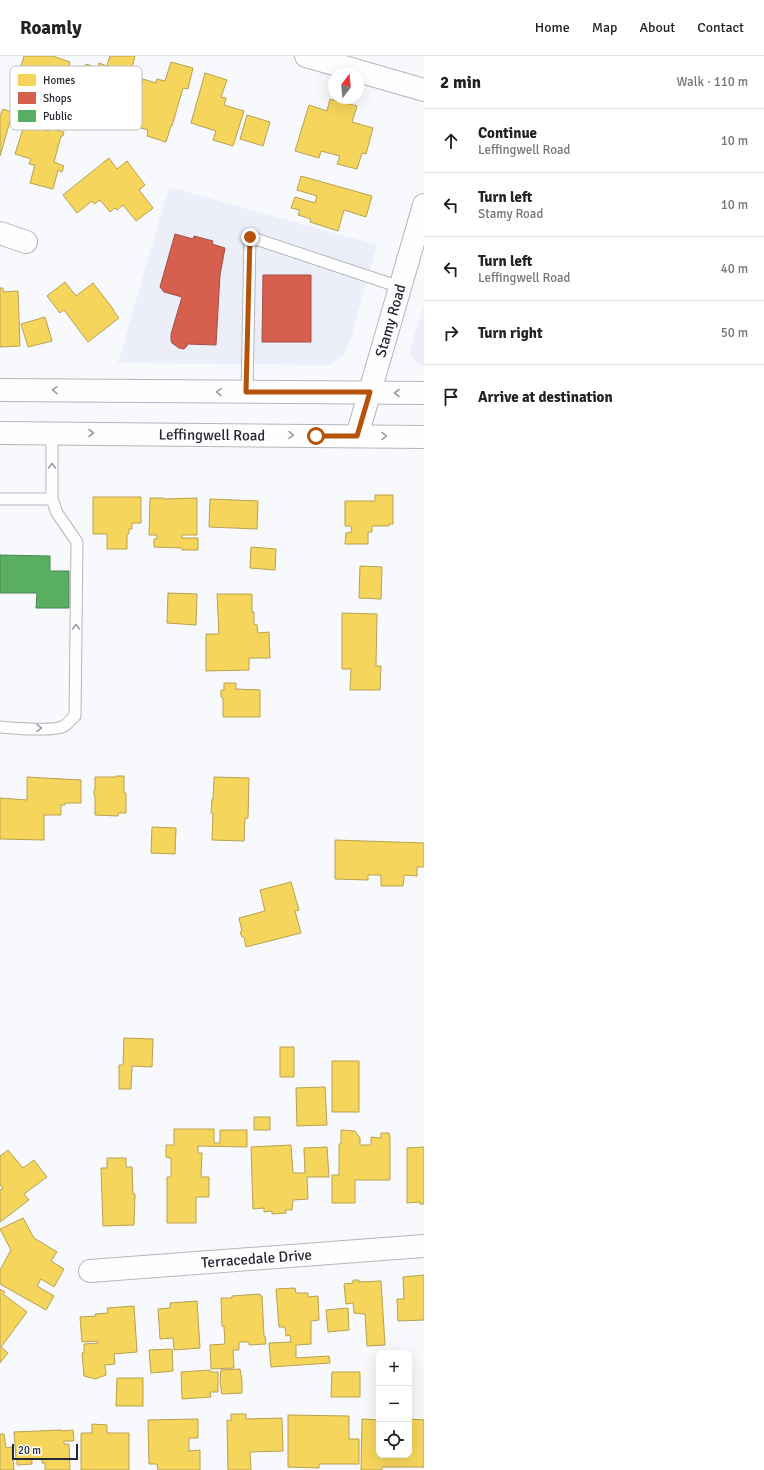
<!DOCTYPE html>
<meta charset="utf-8">
<style>
:root{--surface:#fff;--page:#f2f2f2;--text:#222;--muted:#767676;--line:#e0e0e0}
body{margin:0;font-family:Signika,sans-serif;background:var(--page);color:var(--text)}
.controls{position:absolute;right:12px;bottom:12px;display:grid;overflow:hidden;border-radius:8px;box-shadow:0 4px 16px #0002}
.controls button{width:36px;height:36px;display:grid;place-items:center;padding:0;border:0;border-bottom:1px solid var(--line);background:var(--surface);color:var(--text);font:20px sans-serif}
.compass{position:absolute;left:328px;top:12px;width:36px;height:36px;border-radius:50%;background:var(--surface);box-shadow:0 4px 16px #0002;rotate:16deg}
.scale{position:absolute;left:12px;bottom:10px;width:66px;box-sizing:border-box;padding-left:4px;border:2px solid #252734;border-top:0;font-size:11px;line-height:14px;white-space:nowrap;color:#252734;-webkit-text-stroke:3px #fff;paint-order:stroke}
.stop{position:absolute;width:12px;height:12px;margin:-9px;border:3px solid #b45309;border-radius:50%;background:#fff}
.stop.end{background:#b45309;border-color:#fff;box-shadow:0 1px 4px #0008}
.list{margin:0;padding:0;list-style:none}
h2{display:flex;justify-content:space-between;align-items:center;height:52px;margin:0;padding:0 16px;font-size:17px}
h2 small{font-size:13px;font-weight:400;color:var(--muted)}
.list li{display:grid;grid-template-columns:26px 1fr auto;gap:12px;align-items:center;box-sizing:border-box;height:64px;padding:0 16px;border-top:1px solid var(--line)}
.list b{display:block;font-size:15px;white-space:nowrap}
.list p{margin:0;font-size:13px;white-space:nowrap;color:var(--muted)}
.list em{font-size:13px;font-style:normal;color:var(--muted)}
.icon{flex:none;width:22px;height:22px;fill:none;stroke:currentColor;stroke-width:2;stroke-linecap:round;stroke-linejoin:round}
.map{position:relative;flex:none;width:424px;height:1414px;overflow:hidden}
header{display:flex;align-items:center;gap:24px;box-sizing:border-box;height:56px;padding:0 20px;background:var(--surface);border-bottom:1px solid var(--line)}
header strong{font-size:19px}
nav{display:flex;gap:22px;margin-inline-start:auto;font-size:14px}
main{display:flex}
aside{flex:1;background:var(--surface)}
.map>svg:first-child{display:block}
.built{fill:#eceffa}
.homes{fill:#f6d55c;stroke:#b7a150}
.shops{fill:#d6604d;stroke:#a14f46}
.public{fill:#5aae61;stroke:#4a8654}
.lines{fill:none;stroke-linecap:round;stroke-linejoin:round}
.service-casing{stroke:#b4b5bd;stroke-width:13}
.minor-casing{stroke:#b4b5bd;stroke-width:24}
.tertiary-casing{stroke:#b4b5bd;stroke-width:24}
.secondary-casing{stroke:#b4b5bd;stroke-width:24}
.service{stroke:#fefeff;stroke-width:11}
.minor{stroke:#fefeff;stroke-width:22}
.tertiary{stroke:#fefeff;stroke-width:22}
.secondary{stroke:#fefeff;stroke-width:22}
.oneway{stroke:#9c9da4}
.route{stroke:#b45309;stroke-width:5}
.labels{text-anchor:middle;dominant-baseline:central;stroke-width:4;stroke-linejoin:round;paint-order:stroke}
.street-label{font-size:15px;fill:#252734;stroke:#fff}
.key{fill:#fff;stroke:#bebec2;stroke-width:1}
.key-label{font-size:11px;fill:#252734}
</style>
<header>
<strong>Roamly</strong>
<nav><a>Home</a><a>Map</a><a>About</a><a>Contact</a></nav>
</header>
<main>
<div class="map">
<svg width="424" height="1414" viewBox="0 0 424 1414">
<rect width="100%" height="100%" fill="#f8f9fd"/>
<path class="built" d="M169,131l208,58 -27,96 -6,14 -15,10 -211,-2z
M424,247v63h-4l-11,-12z"/>
<path class="homes" d="M24,0h29l17,6 -10,33 -1,-1 -3,10 -20,-6 3,-9 -23,-7z
M110,0h25l-5,20 -5,-2v2l5,1 -3,9 -5,-2 -8,27 -1,-1 -2,6 9,3 -3,10 -14,-4 3,-11 -8,-2 -1,2 -23,-7 12,-43 12,4 1,-5 8,3z
M171,6l22,6 -5,21 -5,-1 -11,38h-1l-5,16 -19,-6 1,-6 -18,-5 13,-46 13,4 1,-4 8,2z
M205,17l22,7 -6,17 5,1 -2,7 20,6 -11,35 -20,-6 3,-9 -25,-8z
M330,43l27,7 -5,16 21,6 -7,26 -4,-1 -5,16 -20,-5 3,-8 -19,-5 -2,7 -24,-7 14,-46 18,6z
M3,53l8,3 -1,5 1,1 -11,38v-42h1z
M29,54l17,5 -4,14 7,2 1,-3 14,4 -1,4h-2l-7,26 10,4 -2,6 -4,-2 -5,19 -23,-6 5,-18 -6,-1 2,-5 -16,-5z
M247,59l23,7 -7,24 -23,-7z
M109,102l8,11 10,-8 18,24 -6,5 14,18 -17,13 -13,-16 -6,5 -2,-2 -5,4 -10,-12 -6,4 -2,-3 -15,12 -14,-18z
M301,120l71,20 -6,21 -22,-7 -6,21 -28,-9 1,-3 -13,-4 2,-5 -9,-2 4,-11 20,6 2,-7 -20,-6z
M65,226l11,14 17,-13 21,27h-1l6,8 -31,24 -24,-32 -4,3 -13,-17z
M0,232h3v4l15,-1 2,55 -20,1z
M45,261l7,24 -24,6 -7,-23z
M375,439h18v29h-4v2h-17v6h-4v12h-23l1,-11 6,-1 -1,-6h-6v-25h30z
M93,441h48v26h-9v6h-3v5h-2v15h-20v-15h-14z
M150,442h14v1l33,-1v37h-15v3h16v12h-16v-2l-28,-1v-8h3v-4h-8z
M210,443l48,2 -1,28 -48,-2z
M251,491l25,2 -1,21 -25,-2z
M360,510l22,1 -1,32 -22,-1z
M168,537l29,1 -1,31 -29,-2z
M217,538h35v18h2v12l3,1 1,8 11,-1 1,26h-21v12l-43,1v-37h13z
M342,557l35,1 -1,52h5l-1,24h-30l1,-21h-9z
M224,627h12v6l24,1v27h-37v-19l-2,-1v-7h3z
M116,720h8v17h2v20h-8v3l-23,-1v-20h-1v-5h1v-13h21z
M27,721l54,3v23h-16v2h-4v10h-17v25l-44,-1v-41l27,2z
M214,721l35,1 -1,40h-3l-1,23 -32,-1 1,-27h-2l1,-14h1z
M152,771l24,1 -1,26 -24,-1z
M335,784l89,3v24h-7v9l-13,-1 -1,11h-22v-11h-13v5l-33,-1z
M291,826l8,28 -4,1 6,22 -55,14 -2,-10h-2l-2,-5 2,-1 -3,-13 26,-7 -5,-21z
M124,982l29,1 -1,28 -20,-1 -1,23h-12v-24h4z
M280,991h14v30h-14z
M332,1005h27v51h-27z
M325,1031l2,38 -30,1 -1,-38z
M254,1061h16v13h-16z
M174,1073h40v14h6v-13h27v17l-49,-1v7h4l-1,24h8v20h-13v26h-29v-46h4v-19l-5,-1v-12h8z
M341,1074l14,1 5,7v7h11v-8l10,1v-5h8l1,5v42h-35v23h-23v-28h7v-31h2z
M291,1089l2,28h12l-1,-25 23,-1 2,30h-22l1,22 -15,1 -1,10h-7l1,3 -14,1v-3l-8,1v-4l-11,1 -2,-62z
M424,1091v57h-4v-2l-13,1v-55z
M8,1094l15,18 11,-8 13,17 -23,17 5,6 -29,22v-32l3,-2 -3,-3v-29z
M107,1102h19v9h6l1,27h2l-1,31 -31,1 -2,-58h6z
M23,1162l11,20 23,14 -6,9 13,8 -10,18 -13,-8 -4,7 17,10 -8,14 -46,-26v-14l11,-20 -11,-21z
M424,1219v45l-26,1 -1,-22h7l-1,-22z
M353,1224h6v2l22,-1 4,64 -18,1 -2,-32 -11,-1 -1,-10 -7,1 -2,-20 9,-1z
M295,1232l1,5h12v4l10,-1 1,24 -8,1v23l-15,1v13l33,-2 1,7 -59,4 -2,-24 22,-1 -1,-7 -4,1 -1,-9h-6l-3,-38z
M0,1233l5,3 -2,2 24,18 -26,35 7,6 -8,10z
M260,1238v2h2l2,40h1l1,8 -17,1v-3h-10v8h-6l1,18 -23,1 -1,-24 15,-1 -1,-18h-2l-1,-28h11v-2z
M197,1245l3,47 -26,2 -1,-12 -13,1 -2,-30 12,-1v-5z
M134,1250l3,46 -23,2 1,10 -10,1 1,10 -11,4 -11,-3 -2,-23h2v-9l14,-1 -1,-2 -15,1 -2,-25 16,-1 -1,-2 13,-1 -1,-5z
M348,1252l1,22 -21,2 -2,-22z
M172,1293l1,22 -22,2 -2,-23z
M240,1313l2,12v12l-20,1 -2,-12 1,-12z
M210,1314v2h8v20h-8l1,5 -29,2 -1,-27z
M332,1316h28v25h-29z
M117,1322h26v28h-27z
M231,1358h15v5l36,-1 1,33 -33,1 1,18h-23l-1,-50 4,1z
M288,1359l61,1v23h10v25h-40v4l-31,-1z
M198,1363v19h-9v13l11,-1v20h-42l-1,-6h-8l-1,-44z
M362,1363l17,1v35h30v-36l15,1v47h-42v3h-21z
M92,1368l15,1v8h22v37h-48v-37h11z
M61,1374v1l12,-1 1,11h-10v3h5l1,26h-25v-7h-3v-4h-10v5l-15,1v-7l-1,1 -2,-27z
M0,1378h4l2,14 6,-1 2,23h-14z"/>
<path class="shops" d="M175,178l18,5 1,-3 19,5 -1,3 13,4 -5,27 -4,70 -29,-1v2l-3,3 -5,-1 -7,-5 -1,-3v-6l11,-37 -18,-5 -4,-5z
M263,219h48v67h-49z"/>
<path class="public" d="M0,499l50,1v15h19v37h-33l1,-15h-37z"/>
<g class="lines">
<g class="service-casing">
<path id="service" d="M247,336l3,-155 150,50
M0,443h52
M0,671c12,1 55,5 64,-1 4,-2 7,-7 11,-10l2,-174 -20,-29 -5,-14v-66"/>
</g>
<g class="minor-casing">
<g id="minor">
<path d="M306,0l118,34"/>
<path d="M0,177l26,9"/>
<path id="s1" d="M90,1215l334,-25"/>
</g>
</g>
<g class="tertiary-casing">
<g id="tertiary">
<path id="s2" d="M357,380l67,-231"/>
</g>
</g>
<g class="secondary-casing">
<g id="secondary">
<path d="M0,334l424,3"/>
<path id="s3" d="M0,377l424,4"/>
</g>
</g>
<use href="#service" class="service"/>
<use href="#minor" class="minor"/>
<use href="#tertiary" class="tertiary"/>
<use href="#secondary" class="secondary"/>
</g>
<defs><path id="oneway-chevron" d="M-2-3.5L2.5 0L-2 3.5" fill="none" stroke-width="1.6" stroke-linecap="round" stroke-linejoin="round"/></defs>
<g class="oneway">
<use href="#oneway-chevron" transform="translate(55 334) rotate(-179)"/>
<use href="#oneway-chevron" transform="translate(219 336) rotate(-179)"/>
<use href="#oneway-chevron" transform="translate(397 337) rotate(-180)"/>
<use href="#oneway-chevron" transform="translate(91 377)"/>
<use href="#oneway-chevron" transform="translate(291 379) rotate(1)"/>
<use href="#oneway-chevron" transform="translate(384 380) rotate(1)"/>
<use href="#oneway-chevron" transform="translate(52 410) rotate(-90)"/>
<use href="#oneway-chevron" transform="translate(76 571) rotate(-90)"/>
<use href="#oneway-chevron" transform="translate(39 672) rotate(1)"/>
</g>
<g class="lines">
<path class="route" d="M250,181l-4,155h124l-13,44h-41"/>
</g>
<g class="labels">
<g class="street-label">
<text stroke="none"><textPath href="#s2" startOffset="120">Stamy Road</textPath></text>
<text stroke="none"><textPath href="#s3" startOffset="212">Leffingwell Road</textPath></text>
<text stroke="none"><textPath href="#s1" startOffset="167">Terracedale Drive</textPath></text>
</g>
</g>
<rect x="10" y="10" width="132" height="64" rx="6" class="key"/>
<rect x="18" y="18" width="18" height="12" fill="#f6d55c"/>
<rect x="18" y="36" width="18" height="12" fill="#d6604d"/>
<rect x="18" y="54" width="18" height="12" fill="#5aae61"/>
<g class="key-label">
<text x="43" y="28">Homes</text>
<text x="43" y="46">Shops</text>
<text x="43" y="64">Public</text>
</g>
</svg>
<div class="controls">
<button>+</button>
<button>−</button>
<button><svg class="icon" aria-label="locate" viewBox="0 0 24 24"><circle cx="12" cy="12" r="6"/><path d="M12 2v4M12 18v4M2 12h4M18 12h4"/></svg></button>
</div>
<svg class="compass" viewBox="-18 -18 36 36"><path d="M0-13l5 13h-10z" fill="#e53935"/><path d="M0 13l5-13h-10z" fill="#767676"/></svg>
<div class="scale">20 m</div>
<div class="stop" style="left:316px;top:380px"></div>
<div class="stop end" style="left:250px;top:181px"></div>
</div>
<aside>
<h2>2 min<small>Walk · 110 m</small></h2>
<ul class="list">
<li><svg class="icon" aria-label="ahead" viewBox="0 0 24 24"><path d="M12 20V5M6 11l6-6 6 6"/></svg><div><b>Continue</b><p>Leffingwell Road</p></div><em>10 m</em></li>
<li><svg class="icon" aria-label="left" viewBox="0 0 24 24"><path d="M17 20v-9H6M10 6l-5 5 5 5"/></svg><div><b>Turn left</b><p>Stamy Road</p></div><em>10 m</em></li>
<li><svg class="icon" aria-label="left" viewBox="0 0 24 24"><path d="M17 20v-9H6M10 6l-5 5 5 5"/></svg><div><b>Turn left</b><p>Leffingwell Road</p></div><em>40 m</em></li>
<li><svg class="icon" aria-label="right" viewBox="0 0 24 24"><path d="M7 20v-9h11M14 6l5 5-5 5"/></svg><div><b>Turn right</b></div><em>50 m</em></li>
<li><svg class="icon" aria-label="arrive" viewBox="0 0 24 24"><path d="M6 21V4h12l-3 4 3 4H6"/></svg><div><b>Arrive at destination</b></div></li>
</ul>
</aside>
</main>
